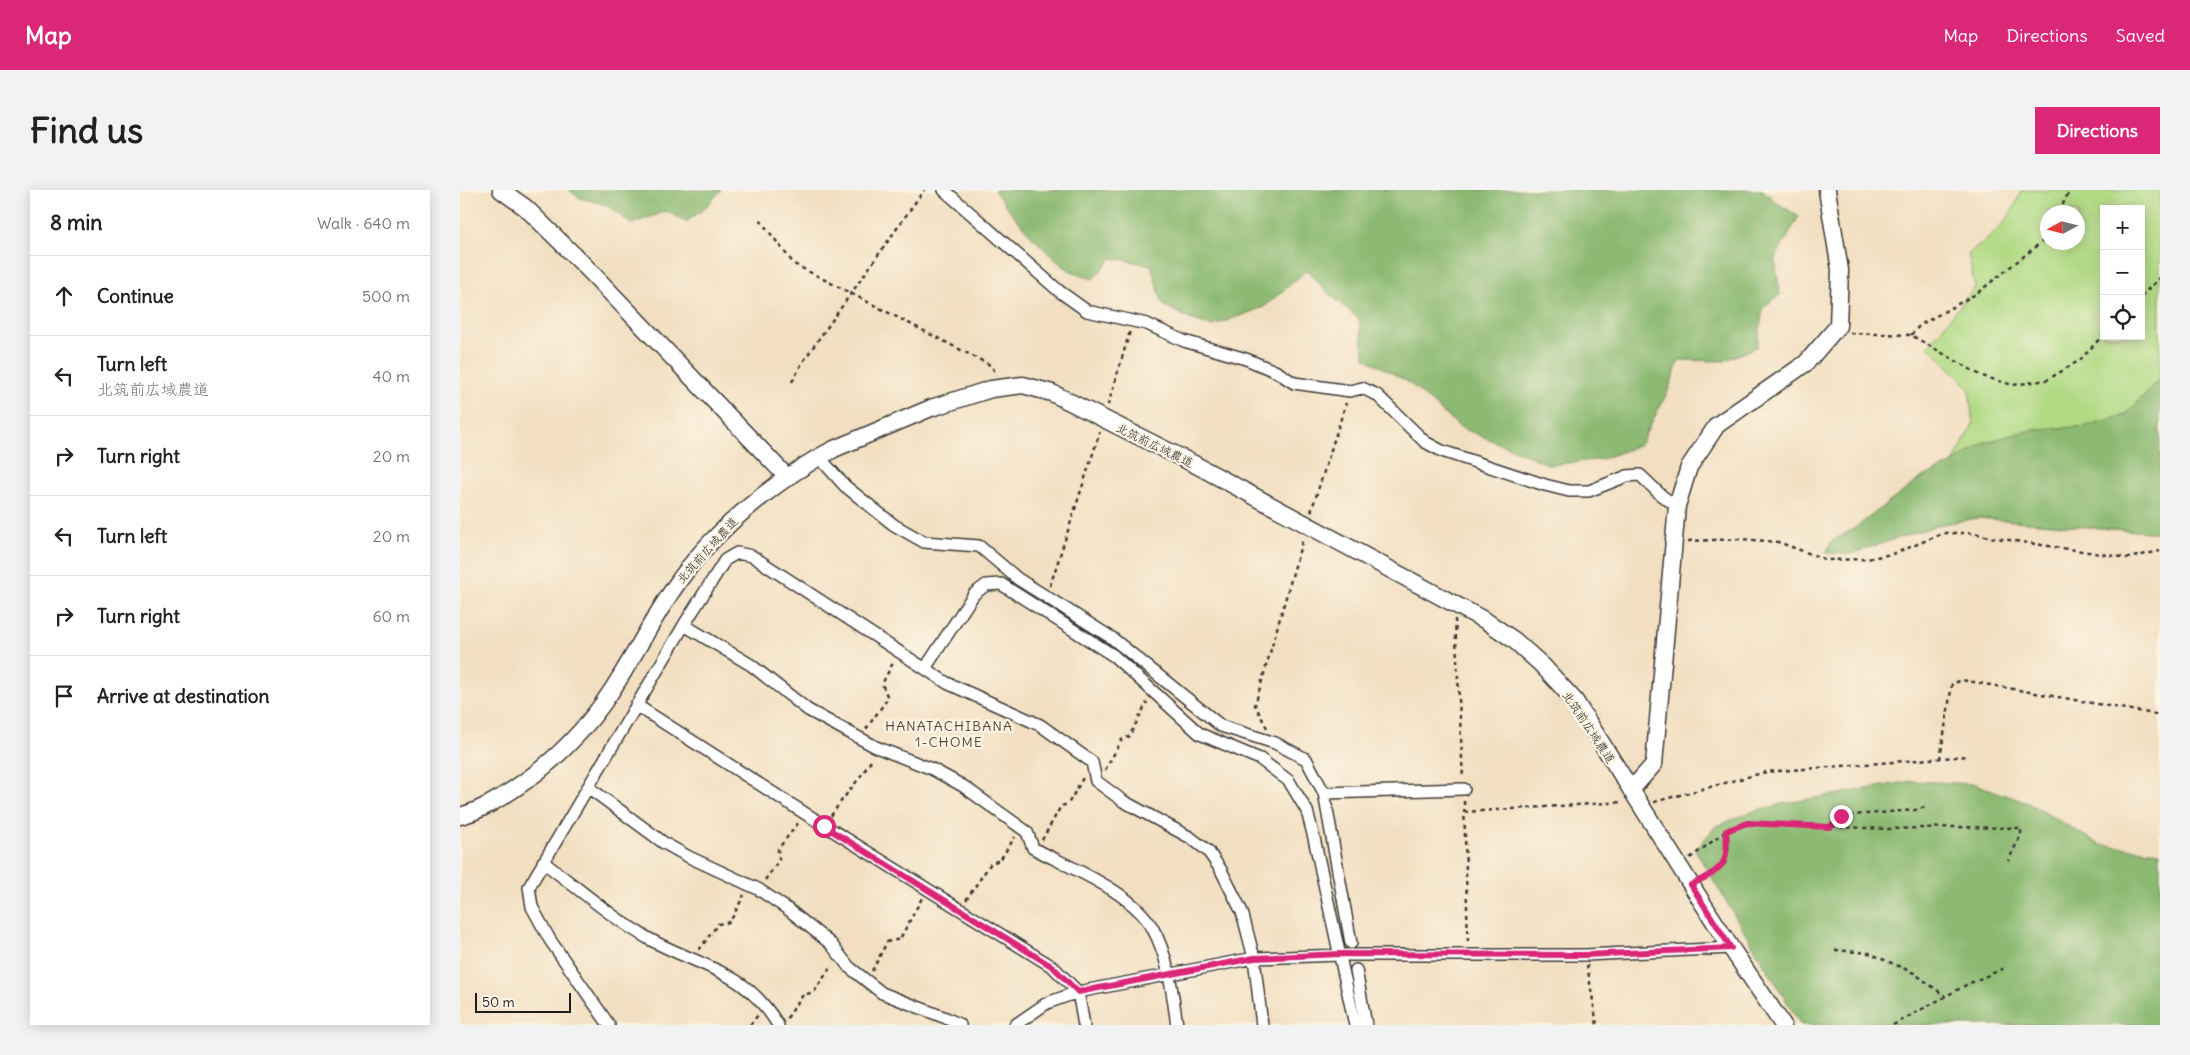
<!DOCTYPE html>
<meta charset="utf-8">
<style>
:root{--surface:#fff;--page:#f2f2f2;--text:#202124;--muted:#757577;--line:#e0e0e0;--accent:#db2777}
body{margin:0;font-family:Delius,"Klee One",sans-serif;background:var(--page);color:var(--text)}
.controls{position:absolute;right:15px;top:15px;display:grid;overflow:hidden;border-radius:0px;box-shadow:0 2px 12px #0003}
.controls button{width:45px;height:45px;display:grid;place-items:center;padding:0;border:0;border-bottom:1px solid var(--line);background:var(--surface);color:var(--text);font:25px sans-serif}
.compass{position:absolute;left:1580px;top:15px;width:45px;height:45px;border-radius:50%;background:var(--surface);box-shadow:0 2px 12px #0003;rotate:263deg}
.scale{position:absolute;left:15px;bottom:12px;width:96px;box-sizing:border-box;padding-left:5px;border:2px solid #1c1c1c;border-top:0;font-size:14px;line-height:18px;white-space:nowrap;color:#1c1c1c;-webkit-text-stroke:4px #fcf5e5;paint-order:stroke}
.stop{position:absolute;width:15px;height:15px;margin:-11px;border:4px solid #db2777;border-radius:50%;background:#fff}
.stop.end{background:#db2777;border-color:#fff;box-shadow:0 1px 5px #0008}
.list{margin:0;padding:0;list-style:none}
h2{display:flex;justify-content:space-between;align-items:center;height:65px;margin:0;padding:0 20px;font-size:21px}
h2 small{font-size:16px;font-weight:400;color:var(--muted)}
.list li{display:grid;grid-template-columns:32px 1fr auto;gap:15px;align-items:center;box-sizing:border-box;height:80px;padding:0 20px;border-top:1px solid var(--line)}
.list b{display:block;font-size:19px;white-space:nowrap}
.list p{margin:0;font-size:16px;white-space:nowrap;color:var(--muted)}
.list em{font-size:16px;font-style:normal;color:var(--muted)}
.icon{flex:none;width:28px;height:28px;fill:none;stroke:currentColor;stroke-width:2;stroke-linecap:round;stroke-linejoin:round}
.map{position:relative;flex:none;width:1700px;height:835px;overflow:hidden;border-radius:0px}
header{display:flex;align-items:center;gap:30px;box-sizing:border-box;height:70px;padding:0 25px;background:var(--accent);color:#fff}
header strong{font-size:24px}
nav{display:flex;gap:28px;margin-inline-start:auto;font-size:18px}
.intro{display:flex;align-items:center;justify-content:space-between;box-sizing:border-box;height:120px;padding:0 30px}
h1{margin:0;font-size:35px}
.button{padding:12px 22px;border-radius:0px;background:var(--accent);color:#fff;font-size:18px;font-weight:700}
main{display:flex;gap:30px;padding:0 30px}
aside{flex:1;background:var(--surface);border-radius:0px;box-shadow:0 2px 12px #0003}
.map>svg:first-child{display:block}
.green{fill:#b1da85;stroke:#667b50;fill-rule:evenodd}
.forest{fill:#8cba72;stroke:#546b47}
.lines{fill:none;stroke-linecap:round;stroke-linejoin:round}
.street-casing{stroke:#3c3935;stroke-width:14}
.secondary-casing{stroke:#3c3935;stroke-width:19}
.path{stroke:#3c3935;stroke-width:2.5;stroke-dasharray:4 4;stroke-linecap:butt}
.street{stroke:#fff;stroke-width:11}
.secondary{stroke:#fff;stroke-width:16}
.route{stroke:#db2777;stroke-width:6}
.labels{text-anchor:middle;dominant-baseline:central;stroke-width:4.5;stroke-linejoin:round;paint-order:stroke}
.street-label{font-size:12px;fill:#1c1c1c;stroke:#fcf5e5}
.neighbourhood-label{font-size:14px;letter-spacing:1px;fill:#624c39;stroke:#fcf5e5}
</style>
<header>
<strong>Map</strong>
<nav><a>Map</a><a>Directions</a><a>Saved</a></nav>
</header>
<div class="intro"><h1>Find us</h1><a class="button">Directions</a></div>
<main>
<aside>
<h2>8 min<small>Walk · 640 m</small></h2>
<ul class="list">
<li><svg class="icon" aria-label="ahead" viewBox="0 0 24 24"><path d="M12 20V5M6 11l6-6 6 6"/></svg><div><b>Continue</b></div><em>500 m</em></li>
<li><svg class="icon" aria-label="left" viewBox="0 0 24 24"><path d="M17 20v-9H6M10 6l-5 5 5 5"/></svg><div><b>Turn left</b><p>北筑前広域農道</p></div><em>40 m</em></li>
<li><svg class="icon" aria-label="right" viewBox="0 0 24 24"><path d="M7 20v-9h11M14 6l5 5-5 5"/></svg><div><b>Turn right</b></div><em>20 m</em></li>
<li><svg class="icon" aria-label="left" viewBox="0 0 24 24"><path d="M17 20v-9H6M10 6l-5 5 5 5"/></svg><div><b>Turn left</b></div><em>20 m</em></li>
<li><svg class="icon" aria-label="right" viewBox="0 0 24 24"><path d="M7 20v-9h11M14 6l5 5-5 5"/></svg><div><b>Turn right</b></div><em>60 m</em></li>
<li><svg class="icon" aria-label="arrive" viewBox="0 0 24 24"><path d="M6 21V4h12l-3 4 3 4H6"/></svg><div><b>Arrive at destination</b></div></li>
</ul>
</aside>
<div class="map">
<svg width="1700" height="835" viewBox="0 0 1700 835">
<rect width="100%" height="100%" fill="#fcf5e5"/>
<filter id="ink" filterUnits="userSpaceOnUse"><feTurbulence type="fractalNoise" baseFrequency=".02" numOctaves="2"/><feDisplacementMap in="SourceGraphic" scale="10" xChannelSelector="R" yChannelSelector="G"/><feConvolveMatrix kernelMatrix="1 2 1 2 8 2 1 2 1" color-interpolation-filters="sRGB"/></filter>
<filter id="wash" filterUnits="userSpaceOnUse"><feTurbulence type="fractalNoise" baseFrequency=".0096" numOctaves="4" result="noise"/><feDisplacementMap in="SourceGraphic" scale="20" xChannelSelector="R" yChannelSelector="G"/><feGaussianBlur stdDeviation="1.12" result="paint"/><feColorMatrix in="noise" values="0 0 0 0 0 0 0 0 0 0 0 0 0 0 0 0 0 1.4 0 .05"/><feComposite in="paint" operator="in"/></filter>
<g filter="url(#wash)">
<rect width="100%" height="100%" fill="#f2dfc1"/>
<path class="green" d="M1561,0h139v188l-34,37 -45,12 -46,2 -52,14 -30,20 20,-39 -4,-36 -41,-42 47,-59 -7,-33c24,-18 44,-33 53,-64zM1644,19h37v127h-37zM1588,22h30v30h-30z"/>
<path class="forest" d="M109,0h152l-17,19 -18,13 -19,-11 -36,13 -24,-19 -27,-7z
M534,0h769l14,13 22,13 -24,43 5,36 -17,12 -6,40 -33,14 -45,-1 -11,31 -28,54 -38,14 -52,6 -90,-38 -52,-45 -43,-24 -6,-39 -31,-26 -21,-23 -43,37 -52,19 -22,-7 -27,-14 -12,-40 -39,-7 -19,21c-6,-2 -13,-3 -18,-6 -26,-12 -64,-60 -81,-83z
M1700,188v155l-183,-15 -39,7 -88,29 -24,-1 5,-11 24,-14 66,-50 32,-15 30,-20 52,-14 46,-2 45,-12z
M1452,591l63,3 53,19 73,42 59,7v173h-359l-106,-175 21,-24 41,-16 29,-7z"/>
</g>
<g filter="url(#ink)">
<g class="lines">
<g class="street-casing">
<path id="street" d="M484,0l115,101 28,20 60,13 37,17 62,18 31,13 17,11 56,8 12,-3 15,7 48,47 17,9 103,34 24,6h20l38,-15 13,-1 22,21 15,10
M359,267l26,29 49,39 30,17 55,4 39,33 94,59 109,88 54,17 31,16 18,34 27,150
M224,435l67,40 57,45 68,37 56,22 31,17 64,46 6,16c37,20 99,43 120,81 16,29 19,63 24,96
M466,477l48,-73 12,-9 15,-1 113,72 86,78 60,25 29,22 18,30 7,27 41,187
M176,515l170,109 247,153 25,25 6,33
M128,597l76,56 25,14 69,32 31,21 42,34 18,23 33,26 64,25 14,7
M864,603l140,-4
M83,672c35,26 70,57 108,78 52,28 94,30 127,85
M896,780l10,55
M149,835l-59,-85 -18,-33 -3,-20 155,-262 41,-65 12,-7 15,3 195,127 93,42 52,37 4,19 27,20 68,37 17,13 13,19 21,42 12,46 8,67
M555,835l32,-22 31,-11 176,-34 86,-3h245l146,-7"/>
</g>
<g class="secondary-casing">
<path id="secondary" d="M41,0l25,18 59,58 203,212
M1171,600l23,-26 23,-258 12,-39 28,-42 89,-62 32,-37 2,-56 -13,-80
M0,626c20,-5 37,-16 54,-27 38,-25 74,-61 98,-99 25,-38 44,-79 72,-116 34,-47 99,-99 150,-125l97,-41 60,-19 32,-4 29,8 144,72 290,156 28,19 28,25 33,36 156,247 52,77"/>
</g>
<path class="path" d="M1599,22l11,-22
M300,30l34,44 198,102 4,9
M1681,106l19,-18
M1390,143l61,2 71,41 31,9 34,-5 33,-20 24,-26
M1451,145l9,-10 56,-31 72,-57
M332,192l10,-19 122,-173
M648,215l22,-74
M851,322l35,-109
M1228,351l53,-2 37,3 49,18 40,-1 29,-6 48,-20h30l15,4 139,21 32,-7
M590,396l50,-154
M995,429l8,159
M807,538l-12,-23 48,-167
M406,539l22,-31 -6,-14 12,-23
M1480,569l12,-75 10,-4 198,35
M645,580l18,-32 6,-1 18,-35
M1004,611l4,142
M1194,612l112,-30 202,-16
M1004,622l159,-10
M371,626c13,-21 29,-36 41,-57
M1370,637l11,-11 74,-6 10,-3
M582,650l19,-34 7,-2 15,-26
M1230,668l39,-29 18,-6 143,6 63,-2 68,1v7l-13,26
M1243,688l22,-15 3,-14 -2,-18
M305,690l14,-20 -1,-11 21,-27
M506,710l25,-37 9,-3 15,-23
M239,760l19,-26 12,-2 14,-27
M1375,760l34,3 45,20 31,23
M1127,775l10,60
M412,781l15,-29 13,-3 22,-41
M327,828l16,-23 11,-3 18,-27
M290,835l8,-10
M1433,835l75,-41 37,-16"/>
<use href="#street" class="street"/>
<use href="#secondary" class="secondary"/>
</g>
</g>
<g class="lines" filter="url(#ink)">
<path class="route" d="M364,636l229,141 25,25 176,-34 86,-4 245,1 146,-7 -40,-63c29,-16 39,-17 35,-54l21,-8 83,4 11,-11"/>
</g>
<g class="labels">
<g class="street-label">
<text transform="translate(695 255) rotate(26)">北筑前広域農道</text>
<text transform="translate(247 360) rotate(-48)">北筑前広域農道</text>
<text transform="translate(1129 537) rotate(56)">北筑前広域農道</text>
</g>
<g class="neighbourhood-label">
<text x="489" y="536">HANATACHIBANA<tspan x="489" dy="16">1-CHOME</tspan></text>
</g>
</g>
</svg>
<div class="controls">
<button>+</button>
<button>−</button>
<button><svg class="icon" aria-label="locate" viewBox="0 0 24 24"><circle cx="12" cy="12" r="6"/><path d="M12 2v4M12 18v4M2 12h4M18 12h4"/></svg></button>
</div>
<svg class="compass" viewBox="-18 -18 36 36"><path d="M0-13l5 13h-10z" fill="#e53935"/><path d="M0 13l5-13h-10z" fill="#757577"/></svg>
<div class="scale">50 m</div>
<div class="stop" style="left:364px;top:636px"></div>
<div class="stop end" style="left:1381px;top:626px"></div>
</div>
</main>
